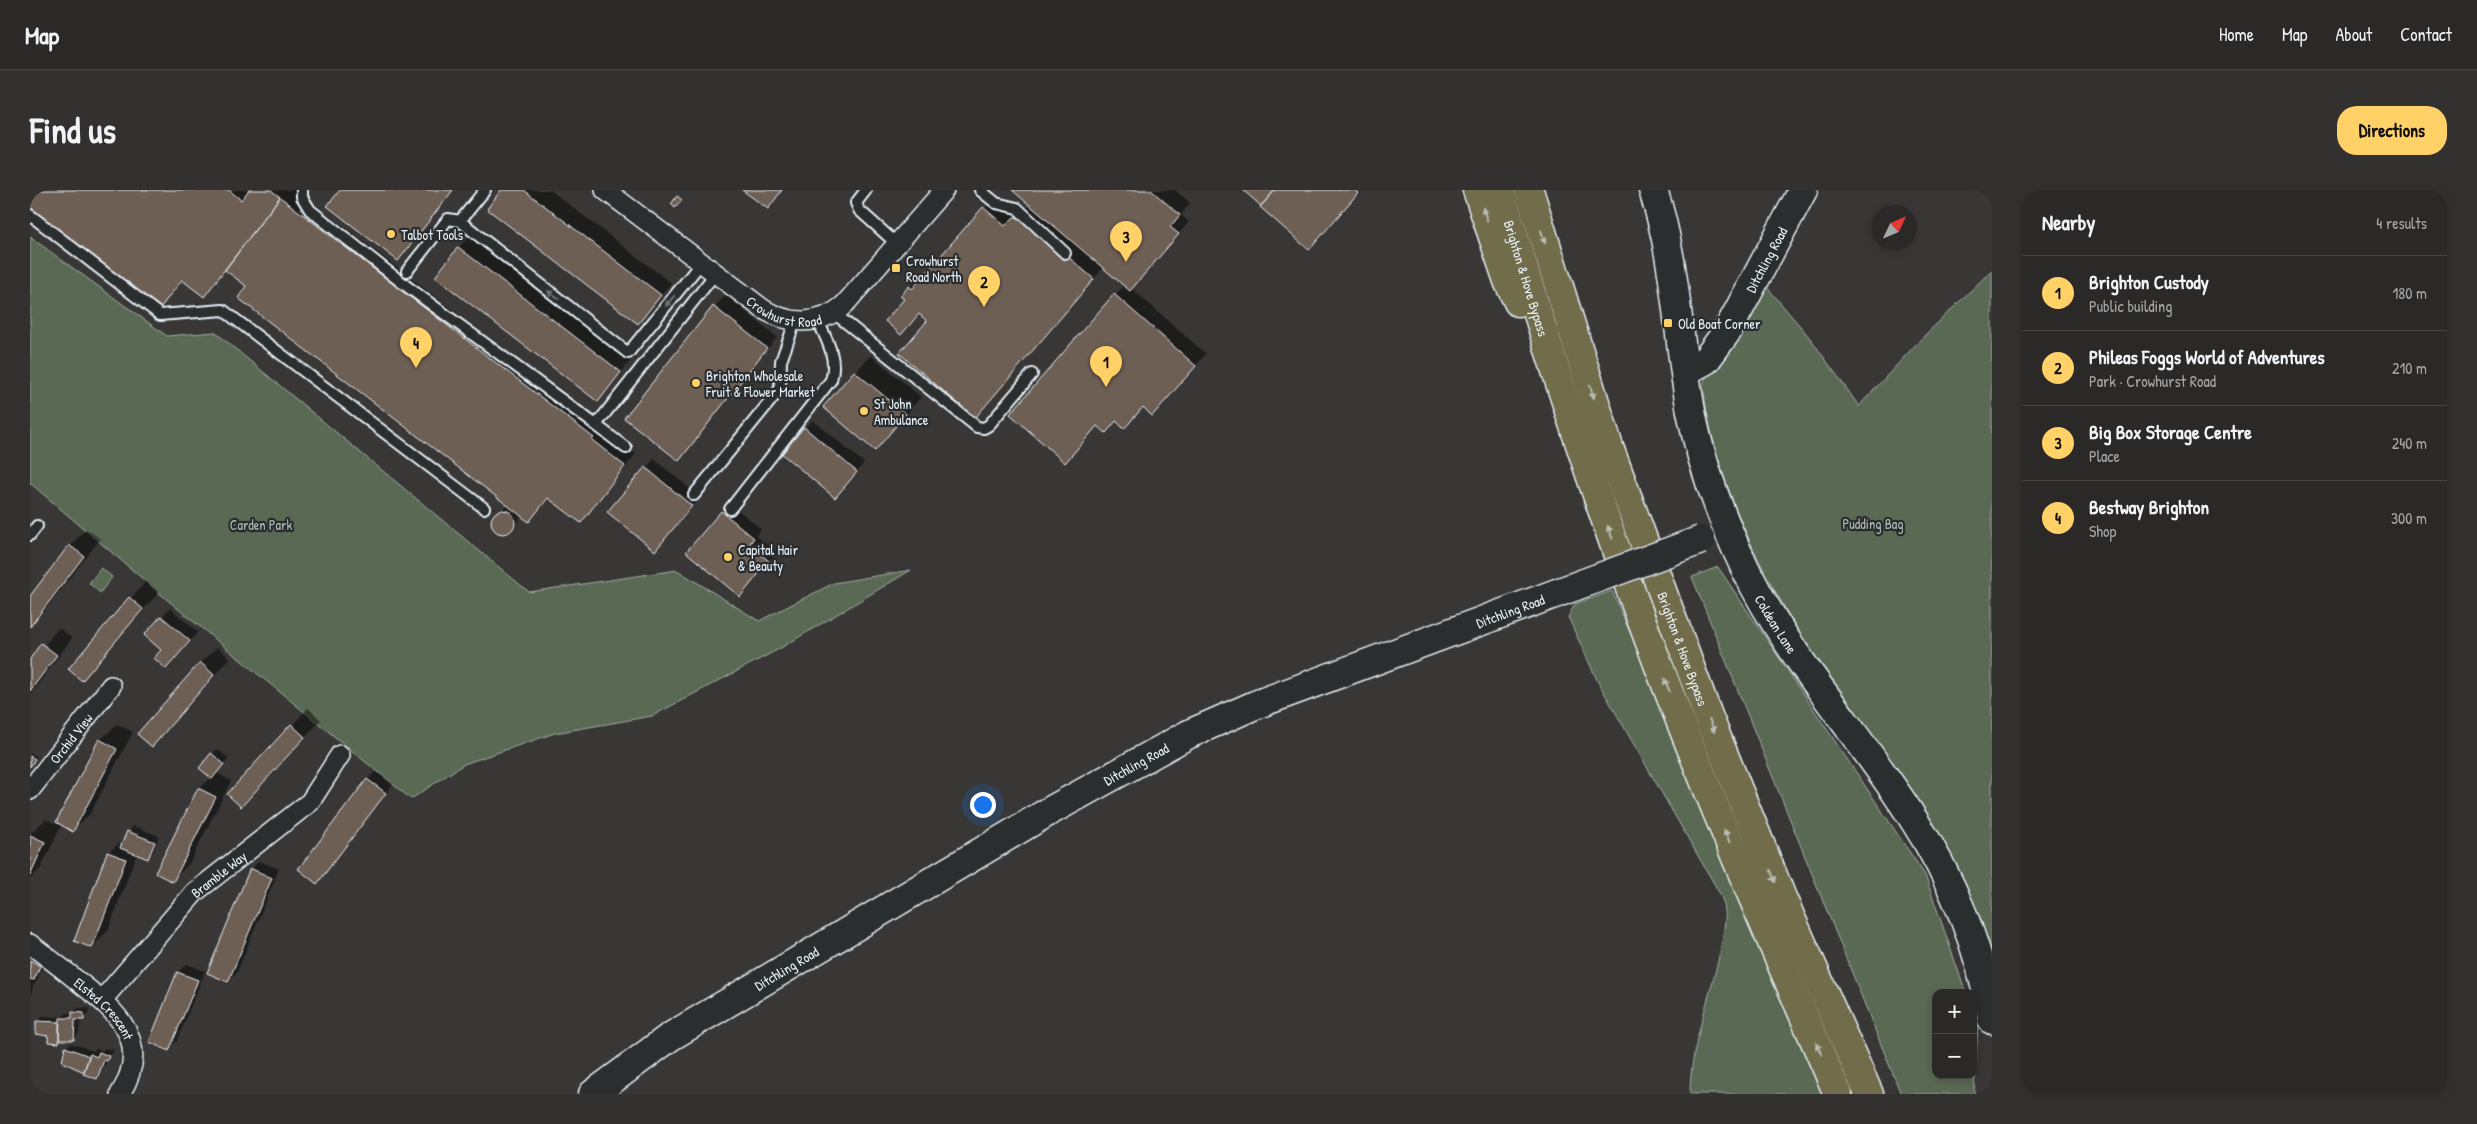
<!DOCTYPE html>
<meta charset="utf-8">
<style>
:root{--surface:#2a2928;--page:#323130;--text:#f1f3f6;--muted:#a5a6a8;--line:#464545;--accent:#ffd166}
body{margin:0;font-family:"Patrick Hand",sans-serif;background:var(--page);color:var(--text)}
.controls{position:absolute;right:15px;bottom:15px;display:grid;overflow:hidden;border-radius:10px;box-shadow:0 2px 8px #0003}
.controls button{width:45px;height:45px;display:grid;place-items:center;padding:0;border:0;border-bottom:1px solid var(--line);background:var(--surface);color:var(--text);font:25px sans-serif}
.compass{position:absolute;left:1842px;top:15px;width:45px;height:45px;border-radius:50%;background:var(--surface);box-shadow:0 2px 8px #0003;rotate:46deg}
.you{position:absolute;left:952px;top:614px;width:18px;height:18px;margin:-12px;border:4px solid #fff;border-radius:50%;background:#1a73e8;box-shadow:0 0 0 8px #1a73e833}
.badge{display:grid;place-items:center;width:32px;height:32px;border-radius:50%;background:var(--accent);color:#111;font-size:16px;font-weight:700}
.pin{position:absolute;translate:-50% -41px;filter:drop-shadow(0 1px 2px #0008)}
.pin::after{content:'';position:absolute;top:26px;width:18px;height:15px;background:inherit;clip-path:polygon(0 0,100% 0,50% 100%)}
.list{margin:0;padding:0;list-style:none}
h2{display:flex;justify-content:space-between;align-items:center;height:65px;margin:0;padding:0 20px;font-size:21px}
h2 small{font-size:16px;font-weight:400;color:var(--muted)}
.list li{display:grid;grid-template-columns:32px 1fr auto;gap:15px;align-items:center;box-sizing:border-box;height:75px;padding:0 20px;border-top:1px solid var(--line)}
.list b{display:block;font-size:19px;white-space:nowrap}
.list p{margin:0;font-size:16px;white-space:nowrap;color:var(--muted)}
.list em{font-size:16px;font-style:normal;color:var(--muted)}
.map{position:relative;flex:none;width:1962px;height:904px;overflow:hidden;border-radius:20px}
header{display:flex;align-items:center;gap:30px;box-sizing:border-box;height:70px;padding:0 25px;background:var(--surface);border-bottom:1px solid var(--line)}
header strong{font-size:24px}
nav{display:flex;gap:28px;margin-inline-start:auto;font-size:18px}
.intro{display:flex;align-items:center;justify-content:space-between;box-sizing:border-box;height:120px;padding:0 30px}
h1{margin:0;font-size:35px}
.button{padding:12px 22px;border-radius:20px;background:var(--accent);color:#111;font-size:18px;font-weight:700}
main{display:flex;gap:30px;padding:0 30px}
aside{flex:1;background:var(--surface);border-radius:20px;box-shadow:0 2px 8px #0003}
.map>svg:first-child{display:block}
.green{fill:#5a6952;stroke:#a1ada5}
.shadow{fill:#0007}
.building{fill:#6e5f54;stroke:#e8f1f8}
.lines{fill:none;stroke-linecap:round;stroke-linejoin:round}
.lane-casing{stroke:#e8f1f8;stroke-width:14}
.street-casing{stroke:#e8f1f8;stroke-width:22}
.secondary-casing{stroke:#e8f1f8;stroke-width:31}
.highway-casing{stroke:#e8f1f8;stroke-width:31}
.lane{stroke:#2a2d2e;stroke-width:10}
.street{stroke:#2a2d2e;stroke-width:19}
.secondary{stroke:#2a2d2e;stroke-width:28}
.highway{stroke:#716d4b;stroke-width:28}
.secondary-bridge-casing{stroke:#e8f1f8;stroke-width:31;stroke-linecap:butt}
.secondary-bridge{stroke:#2a2d2e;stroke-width:28}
.oneway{fill:#b8bcb3}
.oneway2{fill:#6c7275}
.poi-dot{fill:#ffd166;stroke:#2a2d2e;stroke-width:2}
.labels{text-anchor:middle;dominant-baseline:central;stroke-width:4.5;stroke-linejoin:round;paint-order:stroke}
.poi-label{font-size:14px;fill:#e8f1f8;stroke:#2a2d2e;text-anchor:start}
.street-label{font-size:14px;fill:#e8f1f8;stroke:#2a2d2e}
.park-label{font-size:14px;fill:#afbbb6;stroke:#2a2d2e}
</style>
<header>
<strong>Map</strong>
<nav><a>Home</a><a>Map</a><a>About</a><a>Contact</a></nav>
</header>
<div class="intro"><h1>Find us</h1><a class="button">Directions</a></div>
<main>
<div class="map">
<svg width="1962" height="904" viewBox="0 0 1962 904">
<rect width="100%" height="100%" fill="#383736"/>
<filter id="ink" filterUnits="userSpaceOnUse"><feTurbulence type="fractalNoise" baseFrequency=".02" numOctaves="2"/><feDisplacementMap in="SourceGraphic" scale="10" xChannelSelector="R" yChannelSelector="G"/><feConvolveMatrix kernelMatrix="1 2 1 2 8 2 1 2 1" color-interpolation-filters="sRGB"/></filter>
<g filter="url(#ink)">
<path class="green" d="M0,47l137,99 48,-4 314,260 148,-22 82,51 75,-38 77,-13 -132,79 -127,67 -97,17 -91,31 -53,35 -234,-191 -147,-125z
M1962,80v685c-14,-44 -33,-89 -58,-128 -37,-58 -81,-112 -119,-170 -52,-79 -103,-180 -112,-274l58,-103 49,58 49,68 61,-66z
M1688,377l207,308 41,118h-30v82h37v-63l5,13 -4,69h-73l-209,-517z
M71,378l11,9 -12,16 -11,-10z
M1582,401l219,503h-141c0,-59 30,-116 35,-174 1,-9 -1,-17 -5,-26l-122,-212 -30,-65 7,-13z"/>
<path class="shadow" d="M0,0h266l308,236 -2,2 34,26 -55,68 -31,-24 -21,23 -10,-8 1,7 -6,5 -8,7h-7l-5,-4v-12l12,-10h4l-284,-237 -22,26 -21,-16 -23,28 -130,-100z
M311,0h112l-55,69z
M473,0h47l121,93 -33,40z
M984,0h161l15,13 -9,12 8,7 -58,66 75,66 -54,60 -8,-8 -20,21 -7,-7 -19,5 -33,36 50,-166 10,-10 -21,-18 -118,138 -58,-84 -8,-7 -19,20 4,-35 5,-12 11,-11 3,2 71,-81 22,19 9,-9h8z
M440,46l161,124 -33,40 -139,-153z
M695,105l52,42 -99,122 -52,-41z
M841,165l50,42 -46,53 -51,-43z
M783,230l51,43 -29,34 -30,-69z
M624,269l46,38 -45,52 -46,-37z
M700,313l31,26 -5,7 20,16 -28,35 -60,-35z
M56,339l14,10 -58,75 -12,12v-28l40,-52z
M116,391l13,11 -77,88 -13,-11z
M140,418l28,24 -23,27 -29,-24z
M29,438l13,10 -42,57v-34z
M187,457l13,11 -78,87 49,-82z
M278,518l13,12 -63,69 -29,5z
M87,534l16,8 -43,82 -17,16 27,-90z
M187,559l12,9 -12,15 14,8 -42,83 -17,16 27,-91 13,-12 -11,-10z
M1,563l6,4 -7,8v-11z
M346,581l17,13 -76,98 51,-103z
M16,629l15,7 -20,42 -11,11v-45z
M103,636l26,10 -6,16 -5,5 -11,-4 -29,78 -16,16 16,-94 18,-16z
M229,671l20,8 -42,103 -9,8 23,-111z
M1,767l11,7 -5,17 -4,5 -3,14z
M157,774l18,7 -28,70 -8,8 -18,-7 27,-70z
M48,818h11v5l-6,6h-3l-1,14 -5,6 -13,-1 -3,4 -20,-21 5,-5 19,1 4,-4h7z
M41,853l23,8 2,-2 6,2 3,-3 9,2 -17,27 -31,-13 -4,-6 4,-10z"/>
<path class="building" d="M0,0h199l12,10 8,-10h22l9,7 -76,100 -22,-17 -22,28 -130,-100z
M310,0h113l-55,71 -71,-55z
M471,0h23l137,105 -23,29 -151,-115z
M712,0h40l-14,19z
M982,0h139l29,25 -10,12 9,7 -49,57z
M1213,0h32l-14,16z
M1245,0h79l4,3 -49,57 -49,-43z
M647,6l5,4 -7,8 -4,-4z
M250,7l314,241 -2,2 33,26 -44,57 -33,-25 -19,24 -291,-224 8,-12 -21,-16z
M953,17l22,19 9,-9 9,1 71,61 -119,139 -76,-65 28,-32 -8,-7 -18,21 -16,-14 19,-22 -4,-3 9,-10 3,3z
M428,57l163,125 -23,30 -163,-125z
M1084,104l82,72 -44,50 -9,-9 -19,22 -8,-8 -10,12 -9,-7 -32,37 -55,-49z
M683,116l54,42 -88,113 -55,-43z
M824,181l52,43 -31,37 -52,-44z
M774,237l53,45 -22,26 -53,-44z
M615,277l47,39 -37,45 -48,-39z
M461 332a12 12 0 1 1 24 0a12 12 0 1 1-24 0Z
M691,321l33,27 -5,7 20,16 -29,36 -54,-45z
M39,355l15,11 -54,71v-31z
M99,407l14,12 -61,72 -14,-12z
M131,426l29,25 -24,28 -12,-11 7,-8 -17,-15z
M11,453l16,12 -27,36v-32z
M170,472l14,13 -62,72 -15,-13z
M261,534l14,13 -64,70 -14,-13z
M69,549l18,10 -44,83 -17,-10z
M181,563l13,11 -12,15 -13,-11z
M0,566l5,3 -5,8z
M337,589l19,14 -69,91 -19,-15z
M168,598l18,9 -43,85 -18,-9z
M97,641l28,11 -7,17 -28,-11z
M0,645l15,7 -15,33z
M77,662l19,7 -34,89 -18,-7z
M220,678l22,10 -44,104 -21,-9z
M0,770l10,6 -6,14 -4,-1z
M147,782l21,8 -29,71 -20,-9z
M42,822l12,1v7h-9l-1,20h-15l1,-22h12z
M6,831l23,1v21l-11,-1v-6l-12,-2z
M35,857l24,9 -5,16 -22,-10z
M69,862l10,4 -2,5 -3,-1 -7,19 -14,-5 7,-20 7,3z"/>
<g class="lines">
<g class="lane-casing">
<path id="lane" d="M272,0v7l8,13 95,75 191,140 119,-151
M836,0l-10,13 3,7 39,35
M950,0l16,13 21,5 48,45
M0,25l130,100 63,-5 261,198
M430,31l168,132 73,-90
M377,81l41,-52 12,2 25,-31
M804,123l143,114 7,1 5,-3 43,-51
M566,235l30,23
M664,305l86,-106 1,-28 14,-39
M700,319l101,-129c7,-22 -5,-42 -14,-61
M0,345l7,-9"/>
</g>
<g class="street-casing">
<g id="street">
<path id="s1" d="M575,0l158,119c26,16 57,17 81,-4l100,-115"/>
<path id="s2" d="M0,600l81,-104"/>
<path id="s3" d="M0,754c16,12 33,25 49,38 40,31 73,61 41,112"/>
<path id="s4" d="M72,810l93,-108 115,-90 30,-47"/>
</g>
</g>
<g class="secondary-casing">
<g id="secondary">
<path id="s5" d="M1623,0c24,72 24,147 38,221 10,53 30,106 53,155 44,92 114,166 168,251 40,61 69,132 80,203"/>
<path id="s6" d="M1656,181l20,-11 22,-30 75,-140"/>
<path id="s7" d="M563,904l77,-57 378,-225 141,-78 66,-29 302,-112"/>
</g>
</g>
<g class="highway-casing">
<g id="highway">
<path d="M1447,0l31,91 10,21"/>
<path id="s8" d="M1470,0c43,144 89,288 141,429 60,161 128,318 197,475"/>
<path id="s9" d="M1499,0l80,257 100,271 74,182 86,194"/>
</g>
</g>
<use href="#lane" class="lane"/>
<use href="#street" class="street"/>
<use href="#secondary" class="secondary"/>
<use href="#highway" class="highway"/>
<g class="secondary-bridge-casing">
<path id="secondary-bridge" d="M1527,403l144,-53"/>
</g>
<use href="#secondary-bridge" class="secondary-bridge"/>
</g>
<defs><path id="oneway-solid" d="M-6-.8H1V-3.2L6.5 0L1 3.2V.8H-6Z" transform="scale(1.25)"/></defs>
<g class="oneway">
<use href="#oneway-solid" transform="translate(1455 24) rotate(-109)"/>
<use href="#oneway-solid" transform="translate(1513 47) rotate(73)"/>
<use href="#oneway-solid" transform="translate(1562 202) rotate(72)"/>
<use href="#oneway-solid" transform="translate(1580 342) rotate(-110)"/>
<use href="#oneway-solid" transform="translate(1637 495) rotate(-111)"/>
<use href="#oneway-solid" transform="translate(1682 536) rotate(68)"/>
<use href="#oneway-solid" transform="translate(1697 646) rotate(-112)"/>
<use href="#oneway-solid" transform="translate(1743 686) rotate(68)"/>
<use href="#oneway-solid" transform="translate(1789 859) rotate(-114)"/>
</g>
<g class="oneway2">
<use href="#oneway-solid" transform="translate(523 105) rotate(-142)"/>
<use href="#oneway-solid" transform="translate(640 111) rotate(129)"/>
</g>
</g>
<g class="poi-dot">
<circle cx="361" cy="44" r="5"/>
<rect x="861" y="73" width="10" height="10" rx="2.5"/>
<rect x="1633" y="128" width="10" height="10" rx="2.5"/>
<circle cx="666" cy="193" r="5"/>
<circle cx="834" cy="221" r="5"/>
<circle cx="698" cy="367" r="5"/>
</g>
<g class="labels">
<g class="poi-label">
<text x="371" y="44">Talbot Tools</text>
<text x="876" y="70">Crowhurst<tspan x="876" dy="16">Road North</tspan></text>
<text x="1648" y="133">Old Boat Corner</text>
<text x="676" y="185">Brighton Wholesale<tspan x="676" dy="16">Fruit &amp; Flower Market</tspan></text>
<text x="844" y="213">St John<tspan x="844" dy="16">Ambulance</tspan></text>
<text x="708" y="359">Capital Hair<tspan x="708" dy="16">&amp; Beauty</tspan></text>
</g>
<g class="street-label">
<text stroke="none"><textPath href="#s6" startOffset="140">Ditchling Road</textPath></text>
<text stroke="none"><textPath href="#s8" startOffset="92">Brighton &amp; Hove Bypass</textPath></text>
<text stroke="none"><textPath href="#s1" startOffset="219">Crowhurst Road</textPath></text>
<text stroke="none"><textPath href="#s7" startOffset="1041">Ditchling Road</textPath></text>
<text stroke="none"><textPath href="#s5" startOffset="455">Coldean Lane</textPath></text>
<text stroke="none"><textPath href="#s9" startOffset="484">Brighton &amp; Hove Bypass</textPath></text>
<text stroke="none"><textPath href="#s2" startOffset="66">Orchid View</textPath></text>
<text stroke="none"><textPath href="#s7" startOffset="636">Ditchling Road</textPath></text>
<text stroke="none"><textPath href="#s4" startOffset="172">Bramble Way</textPath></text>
<text stroke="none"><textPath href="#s7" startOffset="231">Ditchling Road</textPath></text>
<text stroke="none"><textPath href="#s3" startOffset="99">Elsted Crescent</textPath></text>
</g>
<g class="park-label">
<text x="1843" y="333">Pudding Bag</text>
<text x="231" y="334">Carden Park</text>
</g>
</g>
</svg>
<div class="controls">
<button>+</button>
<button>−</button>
</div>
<svg class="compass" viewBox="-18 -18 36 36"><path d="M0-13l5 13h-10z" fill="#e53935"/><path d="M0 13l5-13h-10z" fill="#a5a6a8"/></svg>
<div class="you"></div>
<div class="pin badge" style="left:1076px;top:197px">1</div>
<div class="pin badge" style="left:954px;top:117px">2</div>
<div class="pin badge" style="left:1096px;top:72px">3</div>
<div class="pin badge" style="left:386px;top:178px">4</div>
</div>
<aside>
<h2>Nearby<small>4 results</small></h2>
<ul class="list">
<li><span class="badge">1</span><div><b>Brighton Custody</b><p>Public building</p></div><em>180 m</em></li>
<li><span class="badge">2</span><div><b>Phileas Foggs World of Adventures</b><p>Park · Crowhurst Road</p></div><em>210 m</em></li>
<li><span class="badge">3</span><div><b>Big Box Storage Centre</b><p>Place</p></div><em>240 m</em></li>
<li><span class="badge">4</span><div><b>Bestway Brighton</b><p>Shop</p></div><em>300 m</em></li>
</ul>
</aside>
</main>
